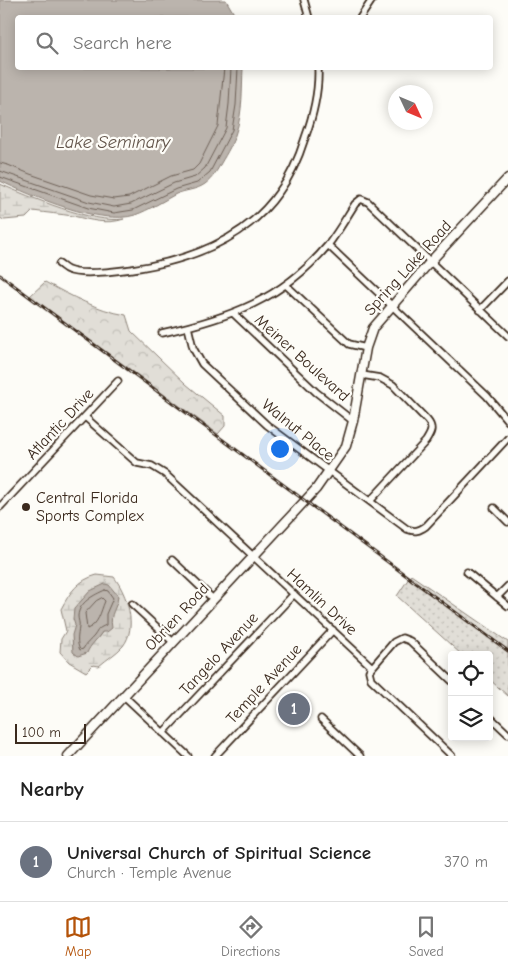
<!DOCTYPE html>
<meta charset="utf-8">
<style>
:root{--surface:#fff;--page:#f6f6f6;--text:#222;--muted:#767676;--line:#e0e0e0;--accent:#b45309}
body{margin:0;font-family:"Comic Neue",sans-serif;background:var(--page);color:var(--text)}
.controls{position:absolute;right:15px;bottom:15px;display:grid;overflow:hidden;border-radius:5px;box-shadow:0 2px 12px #0003}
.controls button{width:45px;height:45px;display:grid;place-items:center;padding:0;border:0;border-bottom:1px solid var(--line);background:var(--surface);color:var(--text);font:25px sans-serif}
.compass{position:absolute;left:388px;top:85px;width:45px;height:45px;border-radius:50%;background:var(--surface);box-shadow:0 2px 12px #0003;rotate:134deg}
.scale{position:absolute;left:15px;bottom:12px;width:71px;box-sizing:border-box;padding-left:5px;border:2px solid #3b2a1e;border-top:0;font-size:14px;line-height:18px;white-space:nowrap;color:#3b2a1e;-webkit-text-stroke:4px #fdfcf7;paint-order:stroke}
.you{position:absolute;left:279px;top:448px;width:18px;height:18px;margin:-12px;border:4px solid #fff;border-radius:50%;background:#1a73e8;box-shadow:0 0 0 8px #1a73e833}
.badge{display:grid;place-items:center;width:32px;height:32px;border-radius:50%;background:var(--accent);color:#fff;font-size:16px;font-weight:700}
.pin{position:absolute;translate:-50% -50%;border:2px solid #fff;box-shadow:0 1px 5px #0006}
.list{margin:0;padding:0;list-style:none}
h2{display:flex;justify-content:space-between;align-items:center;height:65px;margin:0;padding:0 20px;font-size:21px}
h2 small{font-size:16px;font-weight:400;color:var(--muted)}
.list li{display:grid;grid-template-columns:32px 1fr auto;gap:15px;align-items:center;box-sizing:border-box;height:80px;padding:0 20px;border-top:1px solid var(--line)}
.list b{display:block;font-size:19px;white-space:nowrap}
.list p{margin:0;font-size:16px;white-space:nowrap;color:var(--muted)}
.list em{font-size:16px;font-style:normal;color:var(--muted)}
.icon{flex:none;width:28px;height:28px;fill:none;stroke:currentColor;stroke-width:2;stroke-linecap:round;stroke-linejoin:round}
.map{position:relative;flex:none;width:508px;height:756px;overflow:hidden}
.search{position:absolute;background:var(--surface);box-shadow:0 2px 12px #0003;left:15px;right:15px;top:15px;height:55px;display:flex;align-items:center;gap:12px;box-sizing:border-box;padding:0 18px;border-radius:5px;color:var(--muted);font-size:19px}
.sheet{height:145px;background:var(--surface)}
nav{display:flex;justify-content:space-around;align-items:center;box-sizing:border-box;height:70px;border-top:1px solid var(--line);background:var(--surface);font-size:14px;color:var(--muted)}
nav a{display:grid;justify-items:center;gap:2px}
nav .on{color:var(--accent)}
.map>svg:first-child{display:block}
.grass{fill:url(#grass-dots);stroke:#8e847a}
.forest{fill:url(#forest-crowns);stroke:#8e847a}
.wetland{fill:url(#wetland-marsh);stroke:#8e847a;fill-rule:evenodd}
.water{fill:#bbb4ad;stroke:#887d74}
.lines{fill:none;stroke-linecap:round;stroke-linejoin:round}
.shore{stroke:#6e6157;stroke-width:1}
.street-casing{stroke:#3b2a1e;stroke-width:9}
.secondary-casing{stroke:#3b2a1e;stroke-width:11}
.street{stroke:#fdfcf7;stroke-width:5.5}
.secondary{stroke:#fdfcf7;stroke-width:8}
.rail-casing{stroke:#3b2a1e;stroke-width:3}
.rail{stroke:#fdfcf7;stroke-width:1;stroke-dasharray:4;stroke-linecap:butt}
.poi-dot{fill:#3b2a1e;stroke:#fdfcf7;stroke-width:2}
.labels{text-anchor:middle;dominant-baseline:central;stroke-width:4.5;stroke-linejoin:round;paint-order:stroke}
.street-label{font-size:16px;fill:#3b2a1e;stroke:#fdfcf7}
.poi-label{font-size:16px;fill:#3b2a1e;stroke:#fdfcf7;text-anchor:start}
.water-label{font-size:18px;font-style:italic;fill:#615349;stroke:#fdfcf7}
</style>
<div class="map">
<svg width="508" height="756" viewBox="0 0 508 756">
<defs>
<pattern id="grass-dots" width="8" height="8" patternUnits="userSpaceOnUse" patternTransform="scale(1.25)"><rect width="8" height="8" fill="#e1ded7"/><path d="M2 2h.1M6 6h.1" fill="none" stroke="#c2bfb8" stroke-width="1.8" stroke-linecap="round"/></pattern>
<pattern id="forest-crowns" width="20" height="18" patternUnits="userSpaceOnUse" patternTransform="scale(1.25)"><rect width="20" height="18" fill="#e1ded7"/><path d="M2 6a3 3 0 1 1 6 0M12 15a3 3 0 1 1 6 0" fill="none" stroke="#c2bfb8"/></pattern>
<pattern id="wetland-marsh" width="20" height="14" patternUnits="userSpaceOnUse" patternTransform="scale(1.25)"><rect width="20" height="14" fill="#e1ded7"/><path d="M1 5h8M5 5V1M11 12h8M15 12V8" fill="none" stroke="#c2bfb8"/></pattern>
</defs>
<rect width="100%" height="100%" fill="#fdfcf7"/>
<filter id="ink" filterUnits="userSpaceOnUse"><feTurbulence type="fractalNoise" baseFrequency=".02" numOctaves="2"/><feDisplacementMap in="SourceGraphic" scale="10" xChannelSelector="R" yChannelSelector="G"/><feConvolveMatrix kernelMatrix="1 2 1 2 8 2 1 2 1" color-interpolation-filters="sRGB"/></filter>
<g filter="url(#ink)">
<path class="grass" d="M411,575l97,67v54l-19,-17v-24h-27l-65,-59z"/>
<path class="forest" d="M45,282c26,14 52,28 81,33l5,16 55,53 39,32v10l-7,8 -188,-138z"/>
<path class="wetland" d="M0,184c30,13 93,40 124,35 -18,6 -33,1 -51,-3 -13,-2 -26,-3 -40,-5l-7,7 -22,2 -4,-2z
M97,575l17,2c13,17 24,50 9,69 -6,7 -16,13 -24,20l-6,-1 -7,7 -17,-10 -9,-10 1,-13 5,-8 -5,-22c9,-17 17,-29 36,-34zM105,584l12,17c-12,28 -14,38 -42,54 -10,-27 12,-48 27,-69z"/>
<path class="water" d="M0,0h226l10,17 -218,1v50h225c-1,20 0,45 -7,64 -3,11 -9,21 -15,31 -4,8 -9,16 -16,21 -8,6 -20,6 -29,10 -13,7 -27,16 -41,21 -34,11 -103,-19 -135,-34z
M105,584l4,1 9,11c-1,14 -9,16 -6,32l-5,4h-5c-5,8 -12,13 -15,21l-9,3 -5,-4 -1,-17 3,-10 -2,-6 1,-10 16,-18z"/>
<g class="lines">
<path class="shore" d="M0,163l8,2 22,9 61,21 23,4 15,-2 42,-21 22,-6 6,-6 19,-38 6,-58
M0,171l89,31 25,5 17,-3 43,-21 21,-6 10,-9 21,-40 3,-24 2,-36
M0,177l88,31 26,5 19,-3 43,-21 21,-6 13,-11 22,-42 4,-25 2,-37
M105,590l3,1 5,7 -7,16v11c-9,4 -7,4 -12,11 -4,5 -8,7 -11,13l-3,1c-4,-8 -2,-14 -1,-23 1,-4 -1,-7 -1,-11 1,-14 16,-21 27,-26z
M102,598l3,3c-5,12 -6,23 -18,28l-2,-16 11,-12z"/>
<g class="street-casing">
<path id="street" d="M304,0l5,18
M360,18l12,-18
M328,245l159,151 21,25
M59,264c3,2 6,5 9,6 13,6 49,1 64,-1 55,-8 114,-29 147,-77 12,-16 20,-35 26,-54 8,-22 14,-47 13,-70
M286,285l63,59 17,4
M480,310l28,-29
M234,314l82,78 37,29
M188,327l5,21 9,16 65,61 140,104c8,3 12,2 19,-3l82,-88
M162,333c67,-15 120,-33 166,-88 10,-13 18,-27 27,-41l6,-5 7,3 140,134
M362,375l18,3 13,7 34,35c7,8 4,13 -1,21l-56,60
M85,417l52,46 15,3 13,8 207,193
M0,507l118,-126
M494,508l14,14
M172,560l41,39
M467,572l41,34
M497,597l11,-11
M132,604l41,38
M452,681l-42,-40 -8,-3 -8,4 -25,29 2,8 81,77
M124,696l64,60
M489,716l19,18
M321,719l39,37
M163,733l131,-139
M215,756l118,-126"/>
</g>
<g class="secondary-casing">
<path id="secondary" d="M68,756l248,-267 30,-43 7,-25 13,-73 7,-20 57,-66 78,-84"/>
</g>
<use href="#street" class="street"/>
<use href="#secondary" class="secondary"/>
<g class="rail-casing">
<path id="rail" d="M0,275l508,376"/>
</g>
<use href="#rail" class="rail"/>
</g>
</g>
<circle class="poi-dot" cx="26" cy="507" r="5"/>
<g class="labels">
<g class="street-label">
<text transform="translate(408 268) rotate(-48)">Spring Lake Road</text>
<text transform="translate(302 358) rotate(42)">Meiner Boulevard</text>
<text transform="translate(60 424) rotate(-47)">Atlantic Drive</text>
<text transform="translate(298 430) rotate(39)">Walnut Place</text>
<text transform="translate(322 602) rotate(43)">Hamlin Drive</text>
<text transform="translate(177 617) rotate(-47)">Obrien Road</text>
<text transform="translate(219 654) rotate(-47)">Tangelo Avenue</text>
<text transform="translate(264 684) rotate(-47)">Temple Avenue</text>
</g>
<g class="poi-label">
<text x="36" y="498">Central Florida<tspan x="36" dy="18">Sports Complex</tspan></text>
</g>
<g class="water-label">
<text x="113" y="142">Lake Seminary</text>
</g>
</g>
</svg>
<div class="controls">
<button><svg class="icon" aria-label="locate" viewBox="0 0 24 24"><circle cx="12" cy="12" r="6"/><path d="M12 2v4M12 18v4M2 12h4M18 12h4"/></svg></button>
<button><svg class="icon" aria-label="layers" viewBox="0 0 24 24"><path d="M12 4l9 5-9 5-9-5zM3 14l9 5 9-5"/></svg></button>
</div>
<svg class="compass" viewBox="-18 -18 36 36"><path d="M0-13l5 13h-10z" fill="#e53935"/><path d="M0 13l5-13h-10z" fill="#767676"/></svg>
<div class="scale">100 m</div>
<div class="you"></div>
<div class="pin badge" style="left:294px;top:709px;background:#6b7280">1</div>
<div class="search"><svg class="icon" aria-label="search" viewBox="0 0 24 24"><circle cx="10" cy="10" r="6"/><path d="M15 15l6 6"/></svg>Search here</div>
</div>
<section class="sheet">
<h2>Nearby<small></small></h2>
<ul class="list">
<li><span class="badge" style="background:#6b7280">1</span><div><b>Universal Church of Spiritual Science</b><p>Church · Temple Avenue</p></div><em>370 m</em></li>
</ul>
</section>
<nav>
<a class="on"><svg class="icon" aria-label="map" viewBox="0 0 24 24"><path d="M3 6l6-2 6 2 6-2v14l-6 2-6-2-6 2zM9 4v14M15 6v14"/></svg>Map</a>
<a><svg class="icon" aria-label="directions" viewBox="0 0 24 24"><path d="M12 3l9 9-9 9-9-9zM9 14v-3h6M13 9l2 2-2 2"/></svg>Directions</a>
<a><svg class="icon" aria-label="saved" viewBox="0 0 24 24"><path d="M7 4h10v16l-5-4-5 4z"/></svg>Saved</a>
</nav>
